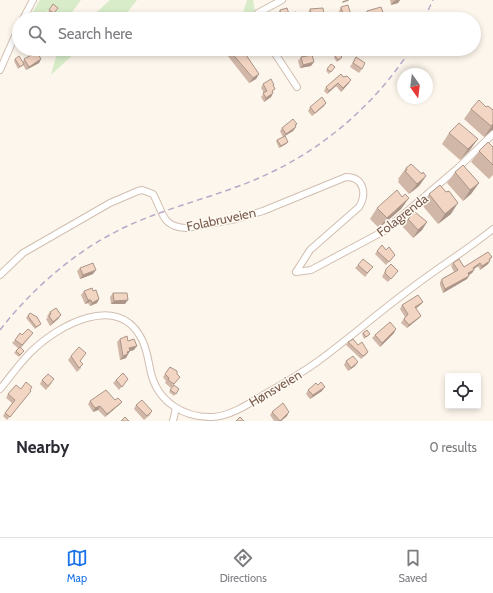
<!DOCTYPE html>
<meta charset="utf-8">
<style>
:root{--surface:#fff;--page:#f7f7f7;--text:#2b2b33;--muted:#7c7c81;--line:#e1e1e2;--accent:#1a73e8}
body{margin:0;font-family:Cabin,sans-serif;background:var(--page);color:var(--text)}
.controls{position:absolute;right:12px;bottom:12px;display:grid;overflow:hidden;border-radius:4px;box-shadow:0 2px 6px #0003}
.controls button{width:36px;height:36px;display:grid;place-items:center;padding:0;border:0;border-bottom:1px solid var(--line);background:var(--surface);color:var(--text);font:20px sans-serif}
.compass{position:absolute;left:397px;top:68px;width:36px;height:36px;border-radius:50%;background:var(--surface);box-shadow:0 2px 6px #0003;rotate:166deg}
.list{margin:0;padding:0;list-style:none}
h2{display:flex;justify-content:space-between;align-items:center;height:52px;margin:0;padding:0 16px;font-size:17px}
h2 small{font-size:13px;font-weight:400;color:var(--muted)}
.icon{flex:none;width:22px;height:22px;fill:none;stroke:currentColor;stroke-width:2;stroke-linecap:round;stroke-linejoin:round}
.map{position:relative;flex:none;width:493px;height:421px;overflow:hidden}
.search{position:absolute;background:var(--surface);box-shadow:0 2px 6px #0003;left:12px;right:12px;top:12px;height:44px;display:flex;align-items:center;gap:10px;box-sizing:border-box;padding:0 14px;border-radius:22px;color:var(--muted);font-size:15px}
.sheet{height:116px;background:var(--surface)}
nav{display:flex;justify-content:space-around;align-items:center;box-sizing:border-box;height:56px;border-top:1px solid var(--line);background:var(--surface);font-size:11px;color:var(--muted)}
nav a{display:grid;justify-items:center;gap:2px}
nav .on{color:var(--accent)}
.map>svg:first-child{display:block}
.green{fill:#d8ecc9}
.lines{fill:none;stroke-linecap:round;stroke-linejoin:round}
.minor-casing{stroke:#d1beb0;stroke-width:8}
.minor{stroke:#fff;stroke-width:6}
.rail{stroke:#b9a8c9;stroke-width:1.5;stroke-dasharray:6 4;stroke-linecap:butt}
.wall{fill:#d1b7a8}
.shaded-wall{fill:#aa9588}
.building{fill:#f3d5c3;stroke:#aa9588}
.labels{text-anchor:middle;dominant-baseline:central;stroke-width:3;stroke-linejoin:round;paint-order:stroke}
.street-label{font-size:13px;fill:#7a5c4d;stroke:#fffaf3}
</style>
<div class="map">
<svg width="493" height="421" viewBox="0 0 493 421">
<rect width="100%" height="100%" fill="#fdf6ec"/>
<path class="green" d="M40,0h41l-14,19 -19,-9 -8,9h-12z
M110,0h27l-15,19h-33z
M247,0h6l2,11 -1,8h-13z
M58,49h21l-28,26z"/>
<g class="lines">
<g class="minor-casing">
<path id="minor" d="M23,19l10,-19
M257,19l1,-6 24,-13
M272,49l25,38
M0,70l19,-43
M296,272l15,-2 73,-39 75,-64 34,-33
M0,275l23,-22 87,-50 28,-12 4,-1 11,4c10,17 8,33 33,34l50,-9 27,-8 83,-34c18,0 21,17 13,30l-49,43 -14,22
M0,389c11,-13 21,-28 33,-39 26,-25 83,-56 107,-14 7,11 8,24 11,37 7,29 33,45 62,44 18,-1 37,-14 52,-23 18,-10 35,-20 52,-32 33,-24 63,-51 96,-75 26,-20 54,-37 80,-58
M173,421l3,-13"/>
</g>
<use href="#minor" class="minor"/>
<path class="rail" d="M424,19l9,-19
M0,330c32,-41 72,-76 119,-100 38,-19 80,-29 120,-44 71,-26 130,-73 172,-137"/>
</g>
<path class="wall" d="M390,0h10l-2,3 -7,2z
M53,4l5,4 -5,7 -5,-3z
M341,7l11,11 4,1h-15l-2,-8z
M310,9l12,10h-10v-2l-3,1 -1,-5z
M280,10l9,4 9,5h-25z
M367,11l16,8h-17l-2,-4z
M39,49h11l-4,7 -8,-5z
M226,49h18l3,7 12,18 -3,5 -7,4 -22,-28 1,-1 -3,-4z
M335,56l7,1 -1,2 -4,3 -3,-4z
M301,57l10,9 -11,2 -2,-7z
M356,57l6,12 -3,4 -9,-6z
M15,59l8,3 1,-3h17l-2,4 -13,7 -3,-5 -5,4 -4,-8z
M331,64l4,3 -6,7 -3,-3z
M341,74l8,9 -8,9 -5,-6 -9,8 -3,-3 2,-4z
M263,84l10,2v7l-2,4 -7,5 -3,-5 3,-4 -3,-5z
M326,103l-2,3 -12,10 -4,-5 2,-4z
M486,107l7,3v20h-1l-8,7 -20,-18 7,-10z
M297,124l-2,2 1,1 -3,4 -8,5 1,8 -7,4 -3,-7 1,-1 6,-3 -3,-6 2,-3z
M449,133l21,17 -10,10 -18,-16z
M493,147v28l-4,4 -18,-17 8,-11z
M406,168l20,8 -7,10 -10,8 -11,-12 1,-2 -1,-1z
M455,172l24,11 -8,11 -8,7 -16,-18z
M429,194l22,20 -13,10 -16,-19z
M402,197l7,1 -8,11 -22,19 -9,-9 7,-11z
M408,219l19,3 -5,8 -9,8 -11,-12z
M386,250l9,5 -9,10 -11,-11 2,-3z
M492,257l-2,3v1l-2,3 -8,6 -2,-4 -4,3v1l-2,3 -3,2 -2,4 -24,14 -3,-8v-3l2,-3 12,-7 -3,-6 2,-3 11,4z
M358,265l15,2 -8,10 -10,-9z
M80,268l13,6 -13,5 -3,-8z
M386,269l12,2 -10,11 -6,-5z
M84,291h9l6,8 -2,4 -7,3 -2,-3 -3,1 -4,-9z
M113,293l12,11h-14l-1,-7z
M423,302l-7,7 5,7 -3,3 -11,9 -6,-5 4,-6 -5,-8 2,-4z
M50,312l11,3 -3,4 -8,7 -4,-7 2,-2 -1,-1z
M30,313l10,12 -5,4 -9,-11z
M33,333l-12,15 3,3 -5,6 -5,-4 4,-5 -6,-5 3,-3 7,-5z
M363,333l7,1 -2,2 -4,3 -2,-5z
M394,333l-14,14 -8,-9 3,-3z
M120,339l8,2 6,9 -4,1 -4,7 -6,2 -3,-18z
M348,342l10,3 10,7 -2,3 -5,4 -15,-14z
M71,356l9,5 1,7 -4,4 -9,-12z
M346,361l12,1 -3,4 -7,5 -4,-6z
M170,367l10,10 -9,11 -6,-5 1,-2 -3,-4z
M128,379l-9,11 -6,-7 3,-3z
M42,380l10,3 -6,7 -6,-6z
M174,385l5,4 -5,7 -5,-4z
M318,385l4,6 -12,8 -4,-5 2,-4z
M21,389l9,1 -1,4 -22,26 -4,-4 9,-13 -6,-5 2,-4z
M115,400l7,2 -3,3 -14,12 -7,-7 -5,2 -5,-8 2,-3z
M136,405l16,6 -2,4 -6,5 -10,-11z
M272,412l15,4 -6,5h-7l-4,-6z"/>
<path class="shaded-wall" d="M347,0h2l-1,1 -6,2 1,-2z
M397,0h3l-2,3 -7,2 3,-4z
M315,13l-3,4 -3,1 2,-4z
M324,15l-2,4h-8l2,-2z
M41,59l-2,4 -13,7 3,-3z
M314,62l-3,4 -11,2 3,-3z
M259,74l-3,5 -7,4 4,-5z
M351,80l-2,3 -8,9 2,-4z
M338,83l-2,3 -9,8 2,-3z
M273,93l-2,4 -7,5 2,-4z
M326,103l-2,3 -12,10 3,-3z
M493,124v6h-1l-8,7z
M296,127l-3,4 -10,6 3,-3z
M478,139l-8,11 -10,10 8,-11z
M288,142l-2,2 -7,4 2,-2z
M426,176l-7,10 -10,8 8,-10z
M479,183l-8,11 -8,7 7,-11z
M409,198l-8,11 -22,19 8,-10z
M458,203l-7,11 -13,10 7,-10z
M427,222l-5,8 -9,8 5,-8z
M490,261l-2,3 -8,6 2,-4z
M480,263l-2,3 -7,5 2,-3z
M96,270l-3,4 -13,5 3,-4z
M474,270l-2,3 -6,4 2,-4z
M469,276l-2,3 -24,14 2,-4z
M99,299l-2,4 -7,3 2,-3z
M88,300h3l-3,3 -3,1z
M128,300l-3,4h-14l3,-3z
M423,302l-3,3 -8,6 3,-4z
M61,315l-3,4 -8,7 3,-4z
M421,316l-3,3 -11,9 2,-3z
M396,329l-2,4 -14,14 2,-4z
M137,346l-3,4 -4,1 -2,3 -3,1 4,-7z
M128,354l-2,4 -6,2 3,-4z
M358,362l-3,4 -7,5 3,-3z
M325,387l-3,4 -12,8 3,-4z
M122,402l-3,3 -14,12 2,-3z
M100,406l-2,4 -5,2 2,-4z
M289,412l-2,4 -6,5h-1z"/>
<path class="building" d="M53,4l5,4 -4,5 -5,-3z
M348,5l4,13 4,-1v2h-12l-3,-12z
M381,7l3,8 -1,4h-14l-2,-8z
M287,8l2,6 7,-2 2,7h-13v-1h-3l-2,-8z
M323,8l1,7 -8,2 -1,-4 -4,1 -1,-5z
M56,15l6,4h-8z
M42,49h8l-2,4z
M231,49h13l5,4 -3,2 13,19 -6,4 -23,-27 2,-1z
M37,52l4,7 -12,8 -5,-8z
M339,54l3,3 -4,3 -3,-4z
M312,55l2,7 -11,3 -2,-8z
M19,56l5,8 -4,3 -5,-8z
M356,57l9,6 -3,6 -9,-6z
M331,64l4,3 -4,5 -4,-3z
M341,74l2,3 4,-1 4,4 -8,8 -5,-5 -9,8 -3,-4z
M271,79l3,6h-1l2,4 -3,2 1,2 -7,5 -3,-5 4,-2 -4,-7z
M322,97l4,6 -11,10 -5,-6z
M479,100l7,7 2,-1 5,4v14l-2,2 -20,-17z
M293,119l4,5 -2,1 1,2 -10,7 -4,-6z
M459,123l19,16 -10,10 -19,-16z
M285,136l3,6 -7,4 -4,-6z
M488,142l5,5v18l-14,-14z
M411,164l11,10 1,-2 3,4 -9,8 -12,-13 2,-1 -1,-2z
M463,165l16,18 -9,7 -15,-18z
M440,185l6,7 3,-1 9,12 -13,11 -16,-20z
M397,190l5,7 3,-3 4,4 -22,20 -10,-10z
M415,212l12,10 -9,8 -10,-11z
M382,245l4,5 3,-3 6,8 -6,7 -12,-11z
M488,252l4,5 -3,2 1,2 -8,5 -2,-3 -7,5 1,2 -6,3 1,3 -24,13 -3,-7v-3l16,-9 -5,-7 6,-4 5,8z
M363,259l10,8 -6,6 -9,-8z
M93,263l3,7 -13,5 -3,-7z
M391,264l7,7 -7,8 -6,-6 1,-4z
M92,288l1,3 3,-1 3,9 -7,4 -1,-3h-3l-4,-9z
M113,293h14l1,7 -14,1z
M418,295l5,7 -8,5 6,9 -12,9 -5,-6 4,-5 -6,-9z
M56,308l5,7 -8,7 -4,-6 2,-2 -1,-2z
M30,313l7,4 4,7 -5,3 -8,-11z
M390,322l6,7 -14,14 -7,-8z
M28,329l5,4 -11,12 -7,-5 5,-7 2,2z
M367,330l3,4 -4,3 -3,-4z
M127,336l1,5 6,-2 3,7 -8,2 1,3 -3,1 1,2 -5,2 -3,-17z
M353,339l5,6 4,-3 6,10 -5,4 -15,-14z
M20,347l4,4 -4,4 -4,-4z
M79,347l7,6 -6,8 3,3 -4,4 -8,-12z
M353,356l5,6 -7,6 -5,-7z
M170,367l7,4v3l3,3 -6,7 -6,-4 1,-2 -4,-4z
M123,373l5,6 -6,8 -6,-7z
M48,374l6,5 -6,7 -6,-6z
M26,382l6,5 -2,3 1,1 -21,26 -5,-4 10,-13 -7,-6 8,-9 5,4z
M321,382l4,5 -12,8 -5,-5 8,-7 2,2z
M174,385l5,4 -3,5 -6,-4z
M106,390l9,10 3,-2 4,4 -15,12 -7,-8 -5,2 -5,-7z
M142,400l10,11 -5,5 -11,-11z
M283,403l6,9 -9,9 -8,-9z
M125,417l4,4h-8z
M240,417l4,4h-8z"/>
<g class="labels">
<g class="street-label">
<text transform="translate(402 215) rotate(-38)">Folagrenda</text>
<text transform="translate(221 219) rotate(-12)">Folabruveien</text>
<text transform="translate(275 388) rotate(-31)">Hønsveien</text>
</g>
</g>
</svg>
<div class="controls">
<button><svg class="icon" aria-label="locate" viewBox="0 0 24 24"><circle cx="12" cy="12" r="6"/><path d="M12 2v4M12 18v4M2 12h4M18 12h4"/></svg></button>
</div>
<svg class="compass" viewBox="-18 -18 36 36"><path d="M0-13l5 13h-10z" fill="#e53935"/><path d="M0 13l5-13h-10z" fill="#7c7c81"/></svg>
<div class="search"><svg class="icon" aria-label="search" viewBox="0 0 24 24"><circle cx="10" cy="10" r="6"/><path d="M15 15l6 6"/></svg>Search here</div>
</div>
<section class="sheet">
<h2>Nearby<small>0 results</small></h2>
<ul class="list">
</ul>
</section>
<nav>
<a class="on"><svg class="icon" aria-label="map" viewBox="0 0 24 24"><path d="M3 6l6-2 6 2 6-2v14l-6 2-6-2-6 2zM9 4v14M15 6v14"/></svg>Map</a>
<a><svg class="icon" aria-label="directions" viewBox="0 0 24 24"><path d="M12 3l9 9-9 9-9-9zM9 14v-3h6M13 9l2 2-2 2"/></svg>Directions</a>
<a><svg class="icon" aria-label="saved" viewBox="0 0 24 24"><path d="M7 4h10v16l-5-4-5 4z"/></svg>Saved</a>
</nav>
